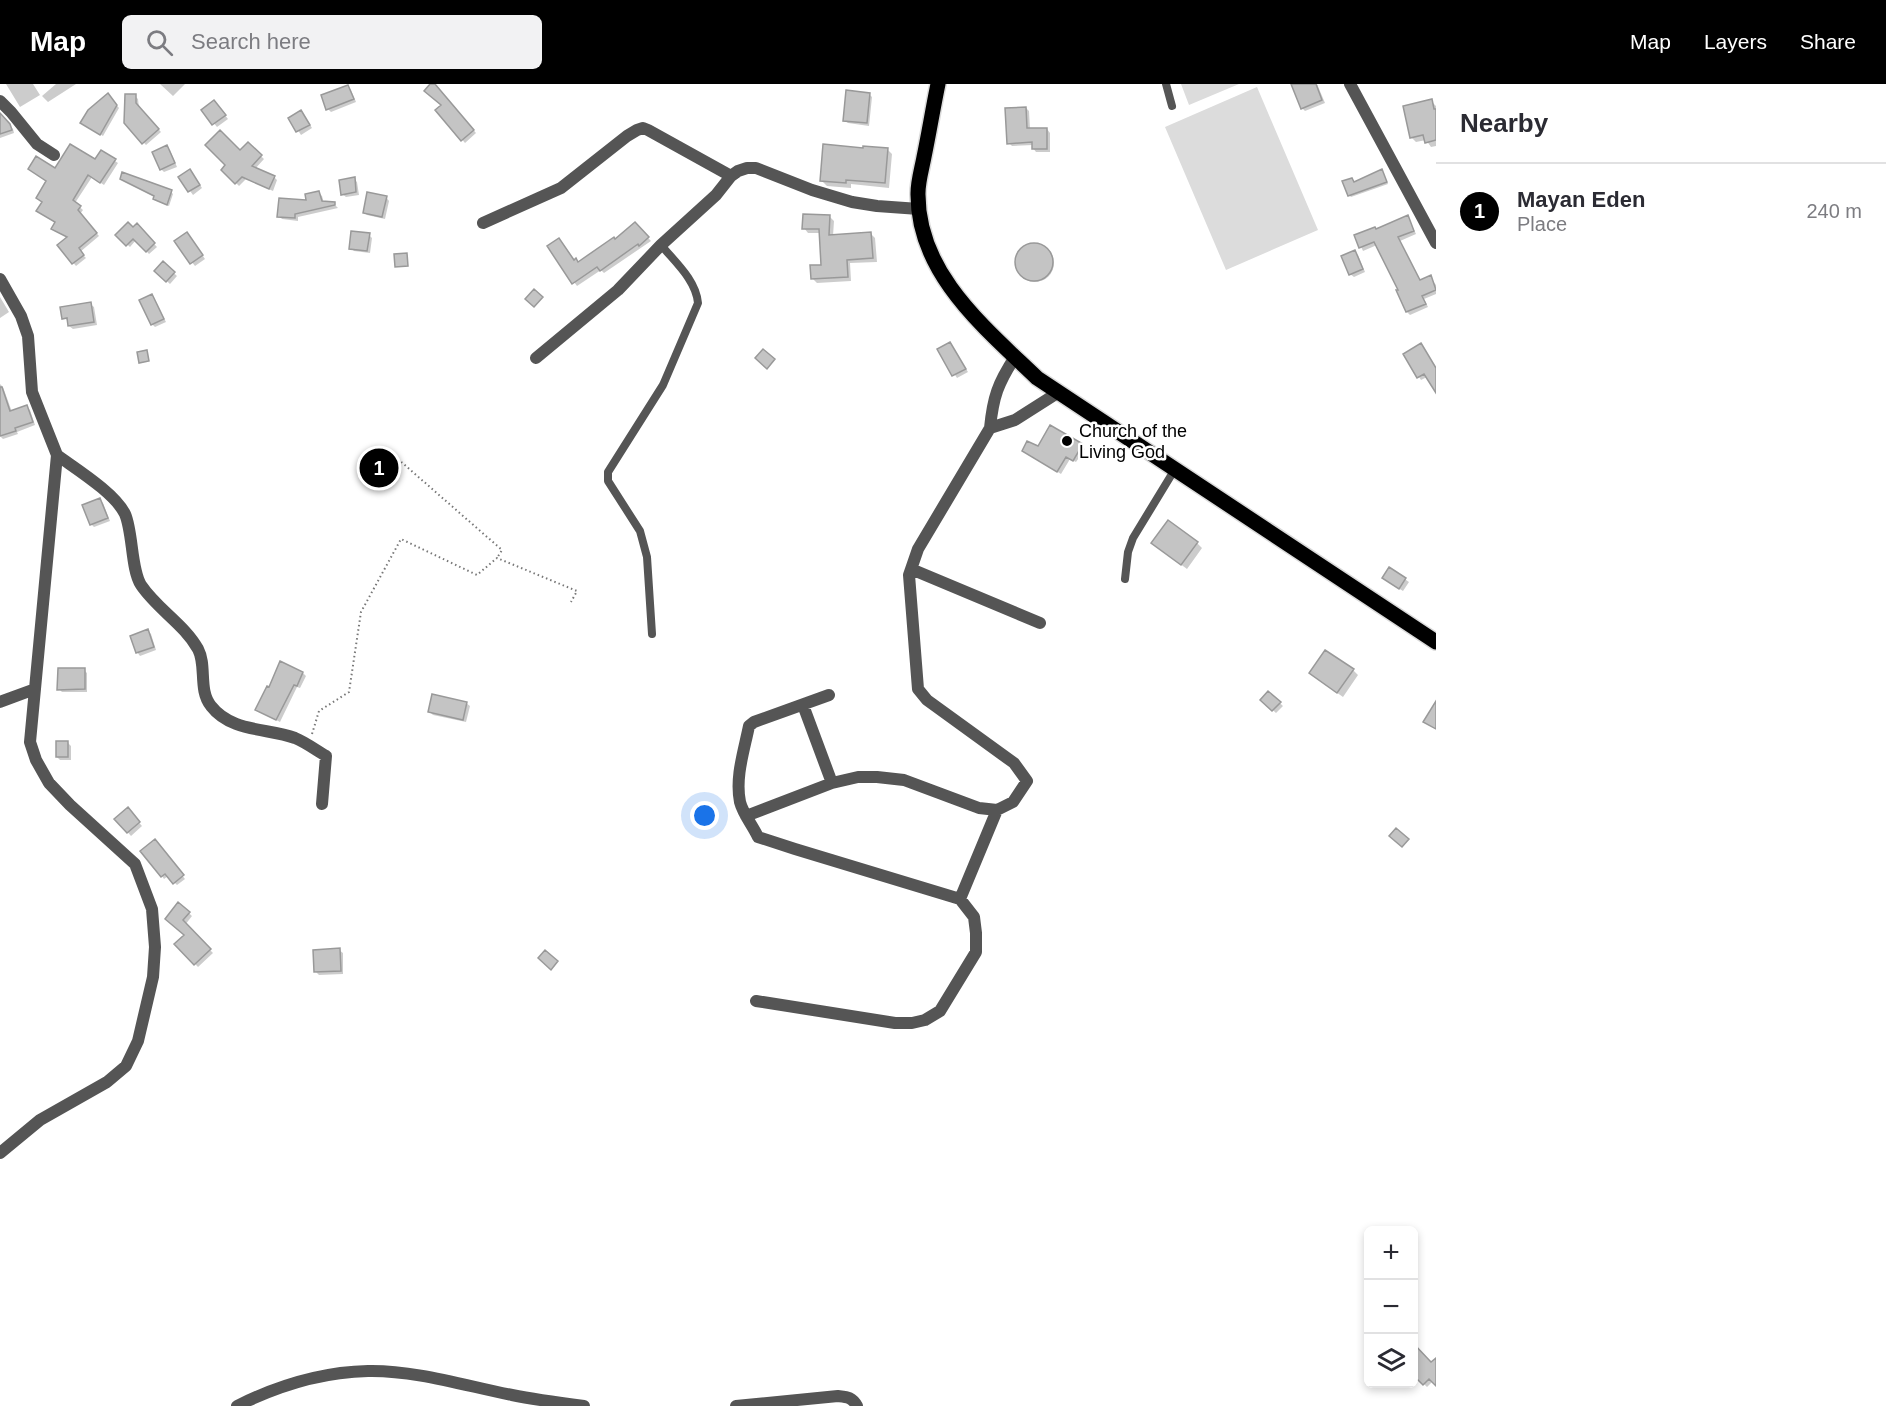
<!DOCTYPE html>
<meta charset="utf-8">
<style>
:root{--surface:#fff;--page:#f2f2f3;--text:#2b2b33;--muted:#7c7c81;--line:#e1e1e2;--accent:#000}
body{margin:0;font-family:Helvetica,sans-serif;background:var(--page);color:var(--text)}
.controls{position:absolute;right:18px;bottom:18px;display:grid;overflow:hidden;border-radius:9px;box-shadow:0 3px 9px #0003}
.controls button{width:54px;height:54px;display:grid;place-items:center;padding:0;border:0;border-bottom:2px solid var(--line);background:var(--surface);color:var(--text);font:30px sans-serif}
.you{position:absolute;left:705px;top:732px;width:21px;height:21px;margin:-15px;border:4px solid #fff;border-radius:50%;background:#1a73e8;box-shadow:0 0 0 9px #1a73e833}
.badge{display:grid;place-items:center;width:39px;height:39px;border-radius:50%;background:var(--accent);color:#fff;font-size:20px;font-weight:700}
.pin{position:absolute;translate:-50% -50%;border:3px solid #fff;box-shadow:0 2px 6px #0006}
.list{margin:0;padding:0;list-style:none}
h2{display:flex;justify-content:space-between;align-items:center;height:78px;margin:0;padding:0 24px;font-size:26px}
h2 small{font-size:20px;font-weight:400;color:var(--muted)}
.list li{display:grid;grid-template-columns:39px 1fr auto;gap:18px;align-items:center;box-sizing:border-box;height:96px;padding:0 24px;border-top:2px solid var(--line)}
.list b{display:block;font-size:22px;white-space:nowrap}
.list p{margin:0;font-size:20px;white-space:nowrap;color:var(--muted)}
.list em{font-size:20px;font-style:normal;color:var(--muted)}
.icon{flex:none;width:33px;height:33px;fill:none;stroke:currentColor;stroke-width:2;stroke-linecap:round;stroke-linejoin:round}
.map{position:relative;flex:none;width:1436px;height:1322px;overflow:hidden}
header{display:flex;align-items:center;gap:36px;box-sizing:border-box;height:84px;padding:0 30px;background:var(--accent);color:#fff}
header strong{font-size:28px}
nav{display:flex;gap:33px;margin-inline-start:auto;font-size:21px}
.search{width:420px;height:54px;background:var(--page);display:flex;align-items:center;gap:15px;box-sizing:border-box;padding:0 21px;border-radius:9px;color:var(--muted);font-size:22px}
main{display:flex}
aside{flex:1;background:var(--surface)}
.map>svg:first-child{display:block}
.green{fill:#dcdcdc}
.shadow{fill:#0003}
.building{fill:#c4c4c4;stroke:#999;stroke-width:1.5}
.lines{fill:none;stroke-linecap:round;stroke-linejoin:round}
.primary-casing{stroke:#dbdbdb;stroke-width:18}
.path{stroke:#777;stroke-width:2;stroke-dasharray:1.5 3;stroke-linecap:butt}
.service{stroke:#555;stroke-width:8}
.minor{stroke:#555;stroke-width:12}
.primary{stroke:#000;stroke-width:15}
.poi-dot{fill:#000;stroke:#fff;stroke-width:2}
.labels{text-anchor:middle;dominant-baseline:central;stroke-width:5;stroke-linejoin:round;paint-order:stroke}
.poi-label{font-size:18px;fill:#000;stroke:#fff;text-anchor:start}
</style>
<header>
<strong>Map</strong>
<div class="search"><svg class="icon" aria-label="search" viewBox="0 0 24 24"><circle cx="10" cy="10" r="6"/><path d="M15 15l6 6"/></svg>Search here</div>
<nav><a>Map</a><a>Layers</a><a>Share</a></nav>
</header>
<main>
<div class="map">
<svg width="1436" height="1322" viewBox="0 0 1436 1322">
<rect width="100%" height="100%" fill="#fff"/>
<path class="green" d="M1181,0h58l-50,21z
M1257,3l61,143 -92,40 -61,-143z"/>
<path class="shadow" d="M6,0h27l7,11 -20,12z
M56,0h20l-28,18 -6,-6z
M160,0h25l-12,12z
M432,0l3,2 41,47 -11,10 -28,-33 6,-5z
M1298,0h19l8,19 -20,8 -3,-3z
M348,2l3,4 5,12 -25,10 -3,-3z
M869,10l3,3 -3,29 -21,-3 -4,-3z
M135,12l3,3 1,9 22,24 -15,13 -21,-22z
M111,14l8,10 -16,28 -21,-13z
M1431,17l5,5v40l-5,1 -5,-7 -10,2 -5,-5z
M217,21l11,14 -11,8 -14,-17z
M1026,24l3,3 1,18h17l3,4v19h-14l-3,-4v-3l-21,1 -3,-3z
M0,31l13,14 1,4 -14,5z
M304,31l8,13 -11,7 -11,-17z
M248,60l16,15 -9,10 19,8 3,3 -4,11 -27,-12 -7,7 -16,-16z
M167,63l3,3 7,17 -13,5 -3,-3z
M887,65l5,5 -3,34 -38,-4v4l-24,-2 -6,-6 43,-30z
M102,68l16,11 -14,22 -12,-8 -17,26 8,7 -3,4 19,22 -19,16 6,6 -10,8 -17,-20 10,-8 -13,-7v-8l-12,-21 4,-20 -18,-13 25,1 41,-9z
M1383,89l5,11 -37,13 -2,-2 3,-16 3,4z
M193,90l9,14 -9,7 -13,-18z
M121,95l50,13 2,2 -4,12 -12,-5 -2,-2v-2z
M354,95l3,3 2,13 -13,2 -4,-3z
M319,109l3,3 2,7 10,1 4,4 -40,9v4l-16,-2 -3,-3 29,-14z
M386,113l3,4 -4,18 -18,-4 -3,-3z
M829,132l5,5 -1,15 38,-2 4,4 2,24 -27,1 1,18 -34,2 -5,-5 11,-12 -2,-33h-13l-4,-5z
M1408,133l8,17 -16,7 20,40 10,-4 6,8v9l-12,5 4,8 -18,8 -3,-3 -9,-21 2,-1 -23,-45 -14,6 -7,-15 21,-6z
M635,140l16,17 -47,32 -3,-3 -24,16 -28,-39 29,16 37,-22z
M137,142l20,21 -8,7 -13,-14 -6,7 -13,-12 16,-6z
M369,151l3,3 -2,15 -16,-2 -3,-3z
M190,153l15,22 -10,7 -19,-24z
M1016 179a19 19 0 1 1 38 0a19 19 0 1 1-38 0Z
M1355,168l3,3 7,17 -11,5 -4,-3z
M163,179l14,13 -7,8 -14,-13z
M0,213l9,15 -9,6z
M154,215l12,23 -11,5 -3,-3z
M90,220l4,3 3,18 -24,4 -4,-3v-5l-5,-3z
M950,260l18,28 -11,6 -18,-28z
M1405,271l22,22 -6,3z
M0,300l3,3 9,25 14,-5 4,3 5,15 -18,7 1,2 -15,5 -3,-3z
M1082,362l3,3 -9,13 -6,-3 -9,15 -37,-23 15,-3z
M100,416l3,3 7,18 -16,6 -3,-3z
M1197,459l5,5 -15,21 -28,-21z
M1390,485l19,13 -6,9 -16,-10z
M148,547l3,3 5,16 -16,6 -3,-4z
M84,586l3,3v19h-25l-3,-3z
M1353,586l5,5 -15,22 -27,-19z
M303,589l3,3 -6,12 -3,-1 -17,35 -24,-13 14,-20z
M1269,609l14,13 -7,7 -14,-13z
M466,619l4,3 -4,16 -33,-7 -3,-3z
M68,659l3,3v14h-11l-3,-3z
M127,725l15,17 -11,10 -15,-17z
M157,760l28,35 -8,6 -9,-9 -4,3 -2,-3z
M179,820l13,12 -7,9 28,28 -15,14 -22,-23 10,-9z
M339,866l4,3v21l-24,1 -3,-3z
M1436,1277v25l-4,-4 -5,5 -13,-13z"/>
<path class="building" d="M430,0h5l39,46 -13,11 -26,-31 6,-5 -17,-14z
M1291,0h25l6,16 -21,9z
M348,1l6,14 -28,11 -5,-15z
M846,6l24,3 -3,30 -24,-2z
M108,9l9,12 -17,30 -20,-12 8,-13z
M125,10h11v9l23,26 -17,15 -18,-21z
M1432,15l2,10h2v31l-11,3 -2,-8 -13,3 -7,-32z
M214,16l12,15 -14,10 -11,-15z
M1026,23l1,21h20v21h-15v-7l-25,2 -2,-36z
M301,26l9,15 -14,7 -8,-14z
M0,29l10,11 2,6 -12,4z
M220,46l20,20 8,-8 14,13 -10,11 23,10 -6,13 -27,-12 -7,7 -14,-14 4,-5 -20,-20z
M70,60l25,15 6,-9 15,9 -16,24 -12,-8 -15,25 8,6 -3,4 19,23 -18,15 5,7 -12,9 -15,-19 10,-8 -16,-8 4,-7 -19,-11 6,-9 -6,-4 10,-17 -18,-12 8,-13 19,12z
M823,60l40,4v-2l25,2 -3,35 -39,-3v3l-26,-2z
M167,61l8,18 -15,7 -8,-18z
M190,85l10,16 -12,7 -10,-15z
M1382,85l5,13 -39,14 -6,-15 10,-3 2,4z
M122,88l50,18 -5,15 -14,-6 1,-3 -34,-17z
M355,93l1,15 -15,3 -2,-15z
M319,107l3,10 13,1v3l-40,9v4l-18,-1 2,-19 27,2 -1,-6z
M367,108l20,4 -5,21 -19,-4z
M803,130l27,1 -1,20 42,-3 2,26 -26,2 1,17 -37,2 -1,-14h11l-2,-36h-17z
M1408,131l6,16 -16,6 22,43 11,-5 5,15 -14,6 4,8 -20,8 -10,-22h2l-24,-48 -15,6 -5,-13 21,-8 1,2z
M128,138l5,5 4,-4 18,20 -9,9 -13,-13 -7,7 -11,-11z
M635,138l14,15 -10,9 -1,-2 -38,27 -3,-4 -25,17 -25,-38 12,-8 15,22 2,-2 2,4 36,-25 1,2z
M351,147l19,2 -3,18 -18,-2z
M187,148l16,23 -13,9 -16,-23z
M1015 178a19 19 0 1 1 38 0a19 19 0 1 1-38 0Z
M1355,166l8,19 -14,6 -8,-19z
M407,169l1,13 -13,1 -1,-13z
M163,177l12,11 -9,10 -12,-11z
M534,205l9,8 -9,10 -9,-8z
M152,210l12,25 -13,6 -12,-25z
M91,218l3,20 -26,4 -1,-8 -5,1 -2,-12z
M950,258l16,27 -14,7 -15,-27z
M1421,259l15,25v25l-12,-19 -7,4 -14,-24z
M763,265l12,10 -8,10 -12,-11z
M147,266l2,11 -10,2 -2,-11z
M0,303h2l8,24 17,-6 6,17 -18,6 1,3 -16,5z
M1050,341l33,19 -10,17 -7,-4 -9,15 -35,-21 5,-10 11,5z
M100,414l8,20 -18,7 -8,-20z
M1168,436l30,22 -17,23 -30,-22z
M1389,483l17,11 -7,11 -17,-11z
M148,545l6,18 -18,6 -6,-17z
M1325,566l29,19 -17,24 -28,-20z
M280,577l23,11 -6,14 -3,-1 -18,35 -21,-10 12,-24 2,1z
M58,584h27v21l-28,1z
M1268,607l13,11 -9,9 -12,-11z
M432,610l35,8 -4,18 -35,-8z
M1436,617v28l-13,-7z
M56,657h12v16h-12z
M128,723l12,15 -13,11 -13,-14z
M1396,744l13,11 -7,8 -13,-11z
M155,755l29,36 -11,9 -8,-10 -4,3 -21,-26z
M178,818l12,10 -7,8 28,29 -17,16 -20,-21 10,-9 -19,-16z
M340,864l1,23 -27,1 -1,-22z
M545,866l13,11 -7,9 -13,-12z
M1413,1259l18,19 5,-4v28l-7,-7 -6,6 -10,-10z"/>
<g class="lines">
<g class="primary-casing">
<path id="primary" d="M938,0c-5,24 -9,49 -14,73 -2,11 -6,24 -6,36 -1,80 66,134 119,185l399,264"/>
</g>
<path class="path" d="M391,369l111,97 -5,8
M312,650l7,-23 30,-19 12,-80 40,-73 76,36 20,-17 80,33 -6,11"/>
<path class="service" d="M1166,0l6,22
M1125,495l3,-27 5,-14 42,-69
M652,550l-5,-77 -7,-26 -32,-50v-9l55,-87 35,-82c-2,-23 -23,-41 -37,-58"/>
<path class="minor" d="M1350,0l86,159
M0,17l11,11 26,32 17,11
M483,139l78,-35 66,-52 10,-6 6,-2 5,2 83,46
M0,195l21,37 7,20 4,56 25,63 -27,287 6,18 13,23 21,22 65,59 17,45 3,38 -2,30 -15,64 -12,25 -19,16 -67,38 -40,33
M536,274l82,-68 43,-45 55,-50 15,-19 7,-5 9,-3h9l56,22 40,12 25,4 42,3
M990,344l25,-8 44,-28
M57,371c19,14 58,38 68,59 8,18 6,56 16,71 16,24 43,39 57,64 9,17 0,41 13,57 20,26 56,22 84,32 10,4 21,12 31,18l-4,48
M911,485l129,54
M0,618l35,-13
M803,621l29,78
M746,732l86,-33 26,-6h19l27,3 75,28 18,2 16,-8 14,-21 -13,-18 -87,-63 -9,-11 -9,-114 9,-26 72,-121c3,-31 8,-45 25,-71
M960,815l37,-89
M756,917l139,22h17l13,-3 15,-9 36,-59v-19l-2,-16 -14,-18 -165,-50 -37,-12c-5,-11 -15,-23 -18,-35 -5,-25 4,-51 9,-76l5,-4 75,-27
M237,1322c40,-20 86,-34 131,-35 47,-1 98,15 144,24 24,5 48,8 72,11
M736,1322l102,-10c9,1 14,1 19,10"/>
<use href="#primary" class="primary"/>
</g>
<circle class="poi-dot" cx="1067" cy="357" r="6"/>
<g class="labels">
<g class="poi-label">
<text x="1079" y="347">Church of the<tspan x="1079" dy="21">Living God</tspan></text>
</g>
</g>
</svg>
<div class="controls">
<button>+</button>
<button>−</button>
<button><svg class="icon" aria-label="layers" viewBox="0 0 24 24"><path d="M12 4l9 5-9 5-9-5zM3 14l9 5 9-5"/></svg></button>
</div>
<div class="you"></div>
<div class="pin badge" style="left:379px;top:384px">1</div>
</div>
<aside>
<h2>Nearby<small></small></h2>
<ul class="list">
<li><span class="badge">1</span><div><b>Mayan Eden</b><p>Place</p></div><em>240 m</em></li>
</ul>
</aside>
</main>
